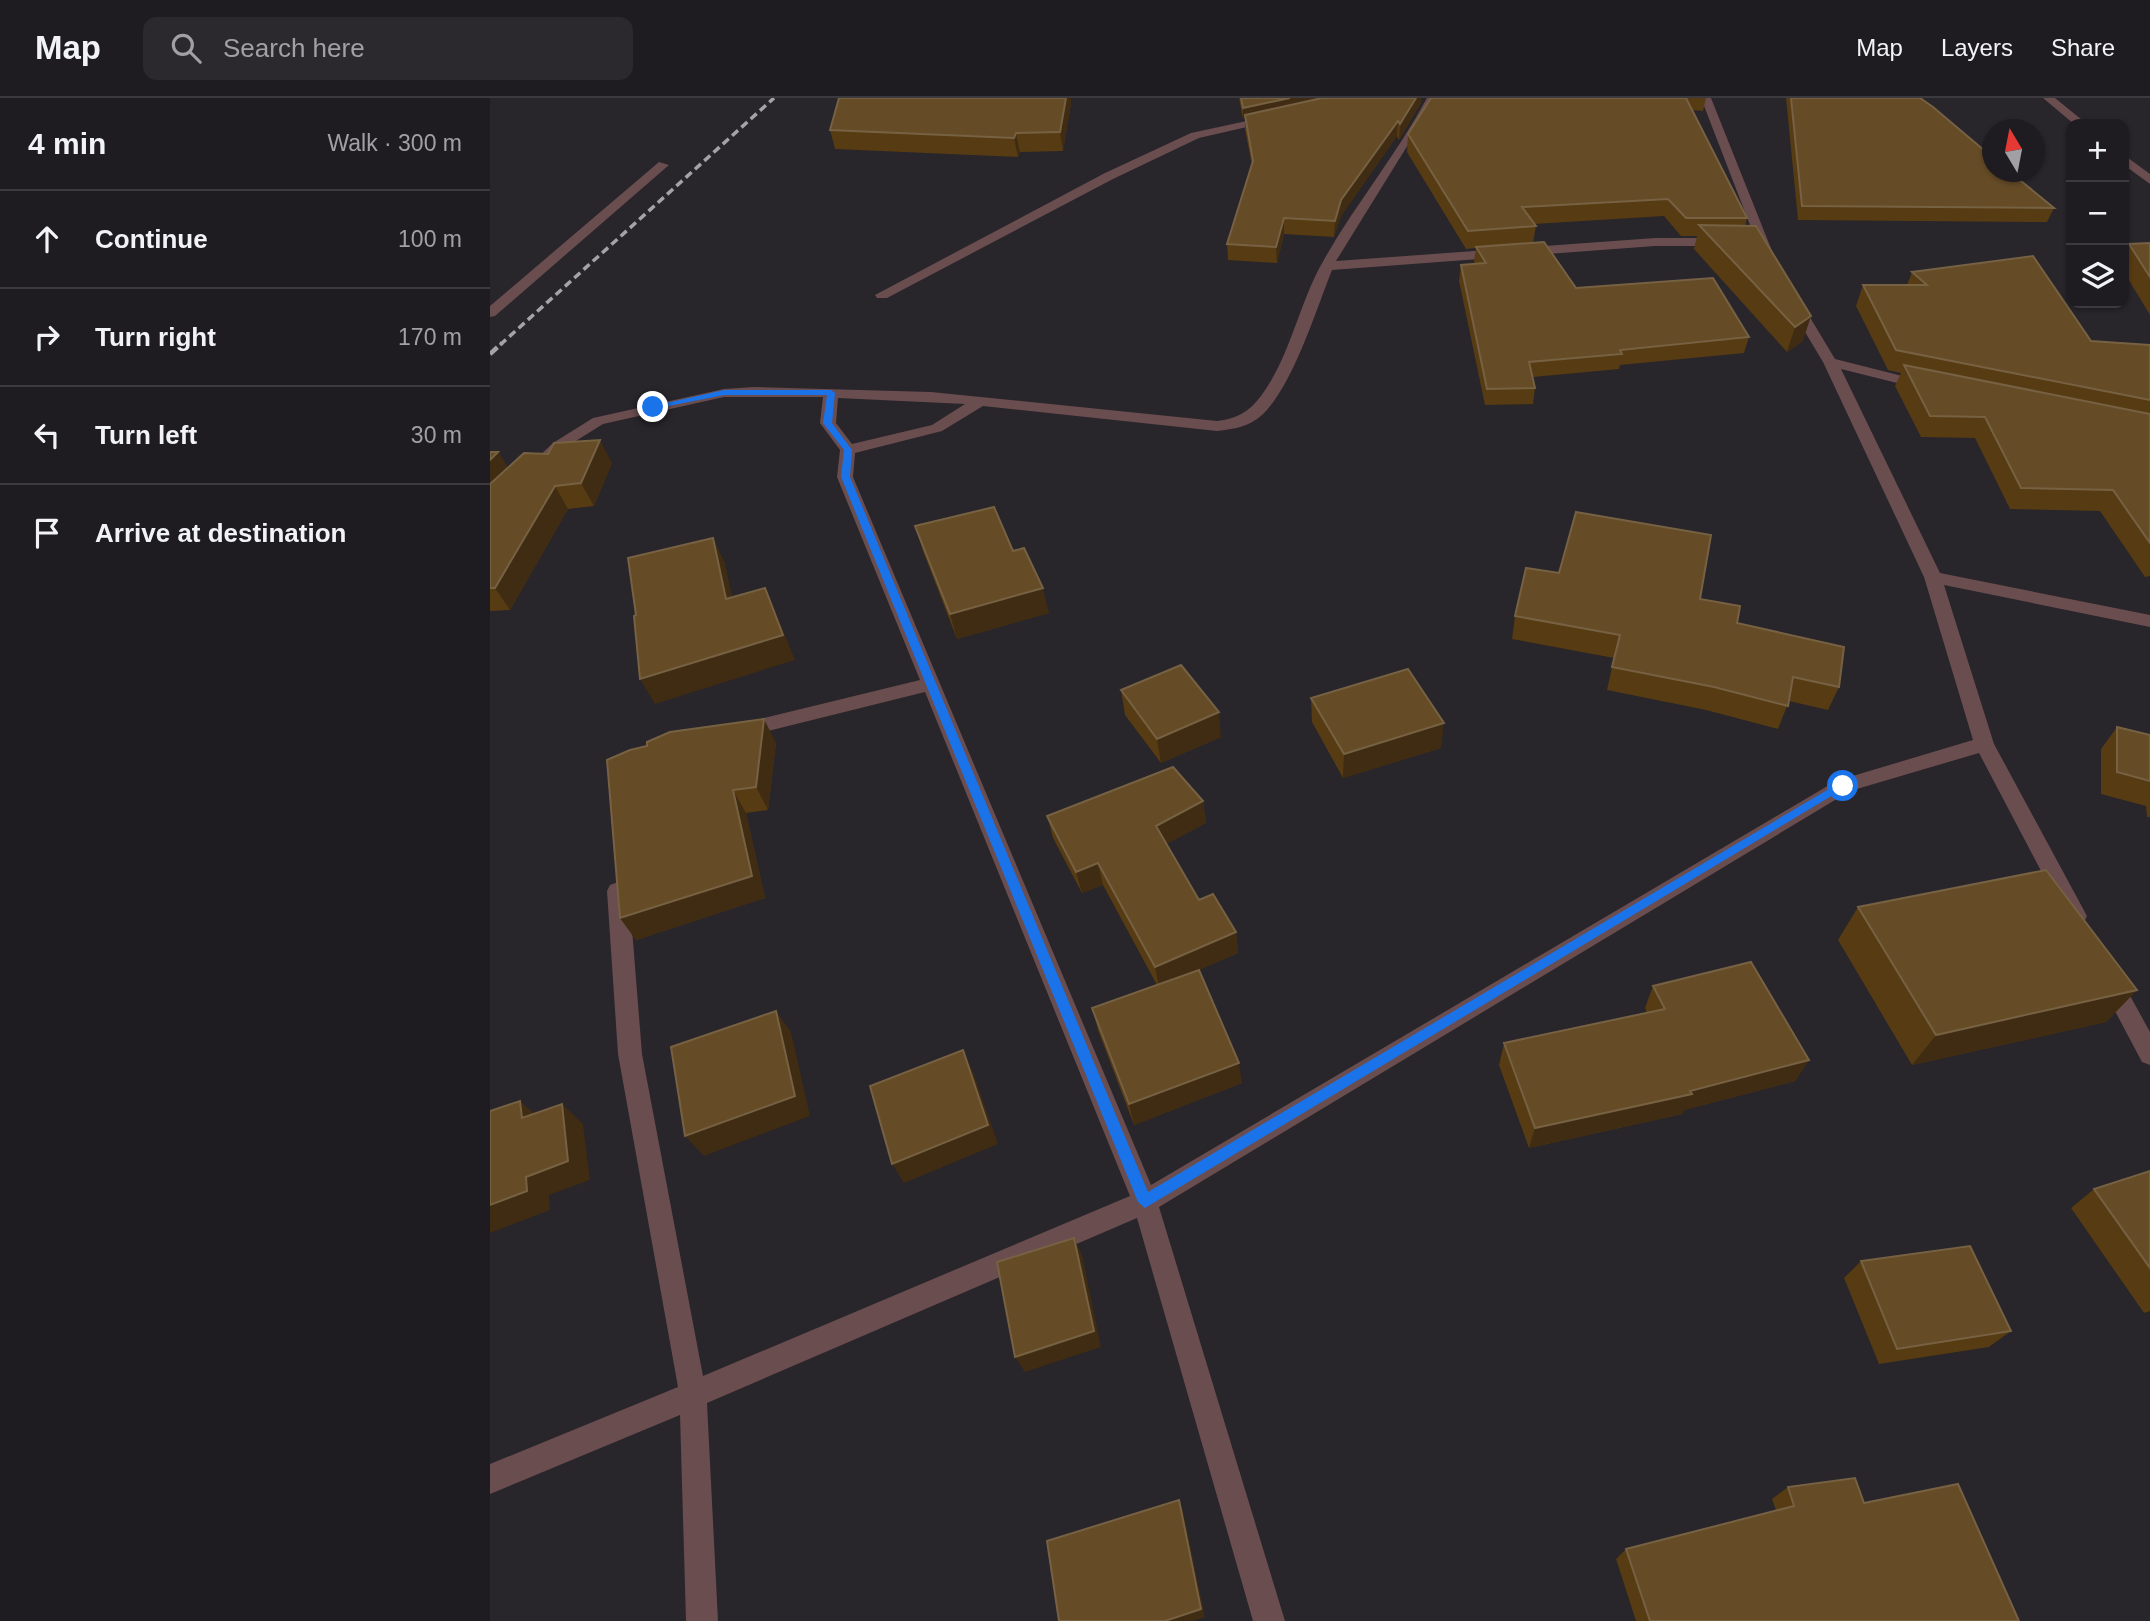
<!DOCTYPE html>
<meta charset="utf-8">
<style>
:root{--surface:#1e1c20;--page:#2b292d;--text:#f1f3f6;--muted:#a1a1a5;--line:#3c3a3e}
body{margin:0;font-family:Arial,sans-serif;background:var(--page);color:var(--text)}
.controls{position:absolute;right:21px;top:21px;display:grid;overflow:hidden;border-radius:14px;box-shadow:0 2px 5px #0004}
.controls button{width:63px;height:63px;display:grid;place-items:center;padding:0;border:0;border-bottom:2px solid var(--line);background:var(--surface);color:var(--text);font:35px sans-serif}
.compass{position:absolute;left:1492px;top:21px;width:63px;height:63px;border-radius:50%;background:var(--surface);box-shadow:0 2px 5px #0004;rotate:350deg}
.stop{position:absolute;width:21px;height:21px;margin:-16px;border:5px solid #1a73e8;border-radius:50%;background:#fff}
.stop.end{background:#1a73e8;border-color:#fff;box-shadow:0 2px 7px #0008}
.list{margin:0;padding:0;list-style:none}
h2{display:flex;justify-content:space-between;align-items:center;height:91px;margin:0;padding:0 28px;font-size:30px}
h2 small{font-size:23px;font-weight:400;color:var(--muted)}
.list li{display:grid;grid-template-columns:46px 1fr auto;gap:21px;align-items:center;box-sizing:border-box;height:98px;padding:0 28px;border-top:2px solid var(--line)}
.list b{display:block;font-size:26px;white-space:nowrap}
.list em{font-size:23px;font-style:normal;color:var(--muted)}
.icon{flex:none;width:38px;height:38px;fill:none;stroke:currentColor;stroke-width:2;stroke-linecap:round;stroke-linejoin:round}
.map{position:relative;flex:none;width:1660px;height:1523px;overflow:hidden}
header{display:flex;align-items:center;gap:42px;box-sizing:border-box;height:98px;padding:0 35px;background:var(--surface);border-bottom:2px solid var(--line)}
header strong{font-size:33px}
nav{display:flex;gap:38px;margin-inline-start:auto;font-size:24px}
.search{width:490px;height:63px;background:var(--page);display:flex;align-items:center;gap:18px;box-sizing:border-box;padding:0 24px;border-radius:14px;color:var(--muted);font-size:26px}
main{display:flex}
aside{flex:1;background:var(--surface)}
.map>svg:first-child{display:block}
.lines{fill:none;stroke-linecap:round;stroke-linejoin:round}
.street{fill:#6a4d4f;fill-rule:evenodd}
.rail-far1{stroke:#a5a3a7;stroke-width:3.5;stroke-dasharray:8 4.5;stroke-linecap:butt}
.rail{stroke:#a5a3a7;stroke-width:4.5;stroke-dasharray:10 5;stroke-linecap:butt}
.wall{fill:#573b12}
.shaded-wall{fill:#3f2c13}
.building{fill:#654c27;stroke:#766143;stroke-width:2}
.route{fill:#1a73e8}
</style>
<header>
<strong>Map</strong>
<div class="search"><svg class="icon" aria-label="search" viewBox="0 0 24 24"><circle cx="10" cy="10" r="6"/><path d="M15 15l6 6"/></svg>Search here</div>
<nav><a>Map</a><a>Layers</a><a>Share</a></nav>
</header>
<main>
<aside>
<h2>4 min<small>Walk · 300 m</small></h2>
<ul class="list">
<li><svg class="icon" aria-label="ahead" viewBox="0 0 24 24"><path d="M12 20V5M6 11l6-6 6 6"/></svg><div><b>Continue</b></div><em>100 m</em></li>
<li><svg class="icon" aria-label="right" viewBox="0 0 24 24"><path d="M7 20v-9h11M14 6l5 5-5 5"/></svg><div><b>Turn right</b></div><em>170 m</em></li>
<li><svg class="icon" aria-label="left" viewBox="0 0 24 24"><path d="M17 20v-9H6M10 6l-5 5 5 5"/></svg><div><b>Turn left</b></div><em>30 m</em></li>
<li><svg class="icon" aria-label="arrive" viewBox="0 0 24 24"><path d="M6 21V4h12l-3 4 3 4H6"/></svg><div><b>Arrive at destination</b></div></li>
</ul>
</aside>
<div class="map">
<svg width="1660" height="1523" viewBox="0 0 1660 1523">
<rect width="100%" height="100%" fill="#28252b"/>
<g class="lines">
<path class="street" d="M937,0h10l-101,163 319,-23h68l6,4 -6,4h-68l-323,24c-16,40 -39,116 -70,145 -13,12 -28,14 -45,16l-234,-25 -41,25 -87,22 -2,24 298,708 685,-404 137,-41 -49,-163 -101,-215 -36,-60 2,-3h10l36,60 95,24 2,3 -7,4 -84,-21 99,204 210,42v12l-206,-42 50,159 93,172 -3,6 -8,3 -8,-3 -89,-169 -129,38 -691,416 126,414h-32l-116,-403 -430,185 11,218h-32l-6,-206 -190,79v-30l188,-77 -60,-333 -11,-163 3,-6 8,-3 8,3 3,6 13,163 61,322 427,-180 -205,-504 -185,46 -7,-2 -3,-5 3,-5 7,-2 180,-44 -83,-203 3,-27 -20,-27 3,-26h-99l-121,27 -40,25 -15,15h-12l-2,-3 19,-18 40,-25 131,-29 30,-2 177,5 286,29c19,-2 32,-9 44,-25 29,-39 37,-89 60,-131 32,-58 75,-109 106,-167zM348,300l127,6 -33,21 -80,19 -16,-21z
M1211,0h10l63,158 -1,3 -5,1 -6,-4z
M1553,0h12l32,26h-13z
M784,17l4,1v4l-79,18 -86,41 -226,119h-10l-2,-3 230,-122 86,-40z
M1634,57l26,19v10l-26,-19z
M169,64l10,3 -174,151 -5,1v-11z
M1619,871l8,3 33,60v33l-8,-3 -44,-83 3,-7z"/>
<path class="rail-far1" d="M10,247l274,-247"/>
<path class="rail" d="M0,256l12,-11"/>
</g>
<path class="wall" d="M749,0h182v5l-22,37 -2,-4 -56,80 -7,21 -50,-3 -7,29 -49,-3 -1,-16 25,-79 -7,-35v-11h-2z
M941,0h275l-3,13 -11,-1 55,108 -2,8 58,115 -16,11 -93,-103 3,-13h-16l-17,-20 -130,8 2,2 -3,17 43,45 173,49 -5,16 -124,12 -1,4 -86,8 2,11 -2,16 -48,1 -26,-124 2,-16 15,-1 -2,-2 2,-14 -10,1 -59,-97 1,-18z
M1296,0h134l134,110 -7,14 -249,-2z
M581,5l-8,48 -43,1 -2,5 -183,-8 -5,-19z
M1660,145v72l-26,-43v-18l5,-10z
M1422,174l179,69 59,4v231l-5,1 -45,-66 -90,-2 -35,-71 -54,-1 -26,-51 6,-13 -13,-3 -32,-64 7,-21h44z
M0,354h8l10,16 104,-5 -18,43 -26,3 -58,101 -20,1z
M425,428l98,25 36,62 -92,26 -34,-88z
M1210,501l139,88 -11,23 -39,-9 -11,28 -72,-19 -99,-20 7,-32 -102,-19 3,-23z
M631,592l100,47 -60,26 -36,-48z
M821,600l130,50 -98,30 -31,-56z
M1627,629l33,8v82h-3l-1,-11 -45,-12v-45z
M286,645l-8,67 -22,3 19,85 -129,42 -16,-22z
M713,703l3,22 -40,21 33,56 37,32 2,21 -44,19 48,111 -108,42 -36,-95 -6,-22 65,-23 -54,-100 -21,8 -29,-55 -6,-22z
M1368,809l279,83 -31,32 -194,43 -74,-125z
M1163,888l156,74 -14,21 -111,29 -2,4 -153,34 -30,-83 5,-22 143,-30 -2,-5z
M1660,1073v140l-6,2 -73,-105 23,-19z
M1371,1163l150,70 -22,16 -110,17 -35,-86z
M1298,1389l76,16 155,118h-383l-20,-62 10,-10 150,-39 -4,-11z"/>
<path class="shaded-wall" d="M576,0h5v5l-8,48 -3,-19z
M800,0h54l-99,17v4h-2v-11z
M926,0h5v5l-22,37 1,-16z
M908,23l-1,15 -56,80 -7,21 1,-16 6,-21z
M526,35l4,19 -2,5 -4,-19z
M794,120v16l-7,29 -1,-16z
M1321,218l-8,25 -16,11 8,-25z
M110,342l12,23 -18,43 -13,-23z
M8,354l14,23 -22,20v-35z
M65,388l13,23 -58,101 -15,-22z
M223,440l12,25 13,61 -12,-25z
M275,490l11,25 19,47 -140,44 -15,-25z
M553,490l6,25 -92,26 -7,-25z
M729,614l2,25 -60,26 -4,-24z
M274,621l12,24 -8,67 -12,-23z
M954,625l-3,25 -98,30 1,-24z
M243,692l13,23 19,85 -129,42 -16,-22z
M713,703l3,22 -47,25 -3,-22z
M608,765l5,22 -21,8 -6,-21z
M746,834l2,21 -79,35 -4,-21z
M1647,892l-31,32 -194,43 24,-30z
M286,913l15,21 19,84 -106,40 -19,-20z
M473,952l10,22 25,72 -94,39 -12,-19z
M1319,962l-14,21 -111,29 -2,4 -153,34 6,-20 155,-37z
M749,965l3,20 -108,42 -5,-21z
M30,1003l23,20 -21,-3z
M72,1006l21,20 7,56 -41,15 1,15 -60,23v-28l36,-28z
M584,1140l8,17 19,92 -76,25 -10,-15z
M689,1402l4,11 22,106 -12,4h-28z"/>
<path class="building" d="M349,0h227l-6,34 -44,1 -2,5 -184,-8z
M751,0h49l-47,10z
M832,0h94l-16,26 -2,-3 -57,79 -6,21 -51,-3 -8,29 -49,-3 26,-83 -8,-46z
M941,0h255l61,120h-61l-18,-19 -146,8 14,19 -68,5 -60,-97z
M1301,0h129l13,9 59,50v15h18l44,36 -252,-2z
M1209,127l57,1 55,90 -16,11z
M1054,144l32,46 137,-10 36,59 -129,13 2,4 -93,8 6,26 -48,1 -26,-124 25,-2 -10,-16z
M1660,145v34l-21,-33z
M1543,158l58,85 59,4v55l-254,-50 -33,-65h64l-15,-13z
M1414,267l246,49v129l-37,-53 -92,-2 -36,-71 -55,-1z
M110,342l-19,43 -26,3 -60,102h-5v-104l34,-31 24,1 6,-11z
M0,354h8l-8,8z
M504,409l19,44 11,-3 19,40 -93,26 -35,-88z
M1086,414l135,23 -11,64 40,7 -3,17 107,24 -5,40 -46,-10 -5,29 -74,-19 -102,-20 8,-32 -105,-19 11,-48 33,5z
M223,440l13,61 39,-11 18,47 -143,44 -6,-63 2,-1 -8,-57z
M691,567l38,47 -62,27 -36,-49z
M918,571l36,54 -100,31 -33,-56z
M274,621l-8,68 -23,3 19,86 -132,42 -13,-158 23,-10 17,-4v-4l23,-10z
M1627,629l33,8v46l-33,-9z
M683,669l30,34 -47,25 43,74 14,-6 23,38 -81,35 -57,-104 -22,9 -29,-56z
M1556,772l91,120 -201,45 -78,-128z
M1261,864l58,98 -119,31 2,3 -157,34 -31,-85 161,-34 -12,-23z
M709,872l40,93 -110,41 -37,-96z
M286,913l19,85 -110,40 -14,-89z
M473,952l25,75 -96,39 -22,-78z
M30,1003l2,17 40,-14 6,57 -42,16 1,14 -37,14v-94z
M1660,1073v97l-56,-79z
M584,1140l20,93 -79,26 -18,-95z
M1480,1148l41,85 -114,18 -36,-88z
M1365,1380l9,25 94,-19 61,137h-369l-24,-72 168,-43 -6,-19z
M689,1402l22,109 -36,12h-106l-12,-80z"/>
<path class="route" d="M234,292h107l4,3 -3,30 20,27 -2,27 298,715 691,-409h7l2,3 -703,422 -7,-6 -297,-725 3,-27 -21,-27 4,-28h-103l-71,14 -4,-2z"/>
</svg>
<div class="controls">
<button>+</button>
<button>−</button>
<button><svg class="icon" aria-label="layers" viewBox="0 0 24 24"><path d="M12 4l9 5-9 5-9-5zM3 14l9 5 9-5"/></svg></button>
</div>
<svg class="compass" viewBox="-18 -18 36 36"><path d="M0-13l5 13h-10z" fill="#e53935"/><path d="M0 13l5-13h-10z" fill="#a1a1a5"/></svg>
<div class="stop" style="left:1353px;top:688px"></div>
<div class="stop end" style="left:163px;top:309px"></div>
</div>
</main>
